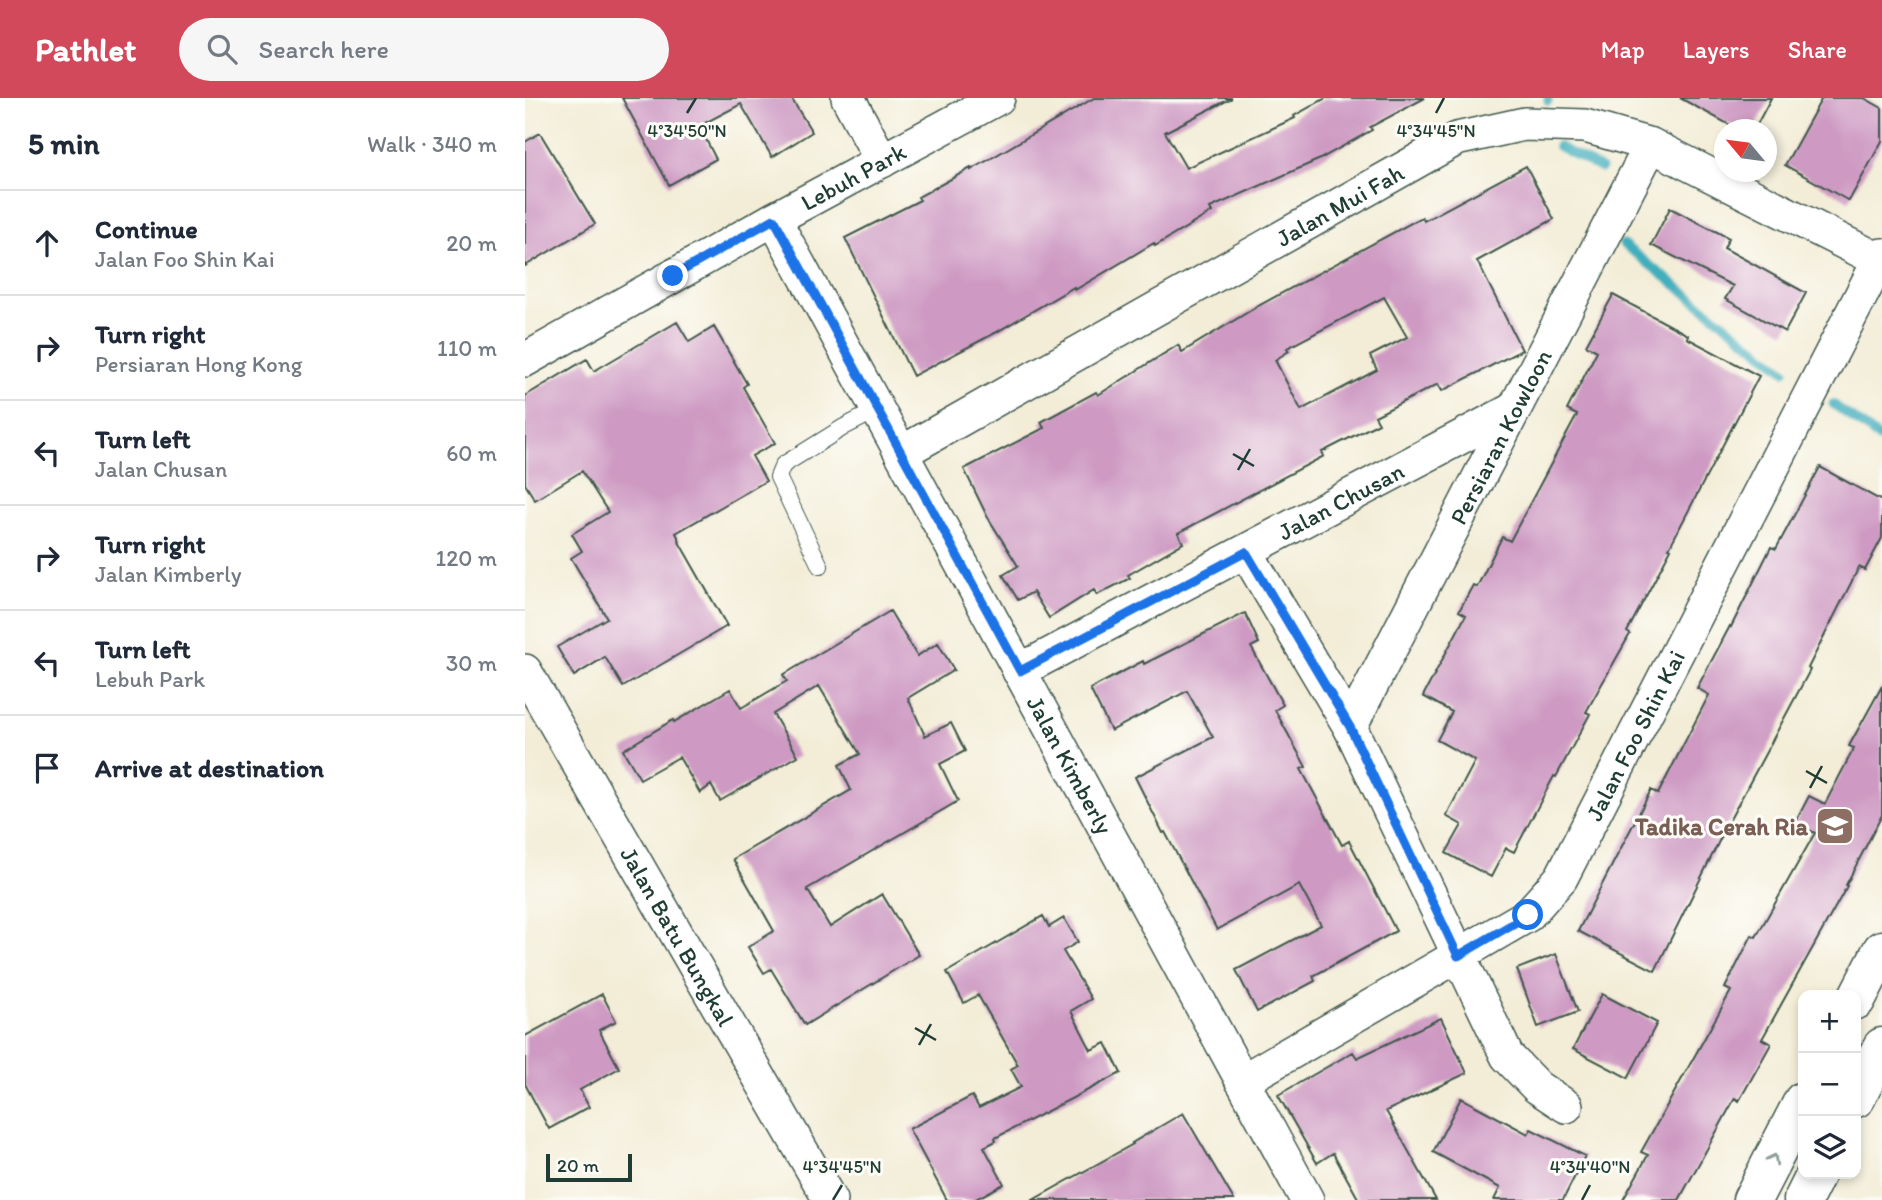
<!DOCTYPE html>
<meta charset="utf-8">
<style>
:root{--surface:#fff;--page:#f6f6f7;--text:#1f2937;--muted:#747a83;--line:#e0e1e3;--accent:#d1495b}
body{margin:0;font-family:Itim,sans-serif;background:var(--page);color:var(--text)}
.controls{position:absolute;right:21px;bottom:21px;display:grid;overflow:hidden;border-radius:14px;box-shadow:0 4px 10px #0003}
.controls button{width:63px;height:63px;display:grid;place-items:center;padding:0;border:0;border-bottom:2px solid var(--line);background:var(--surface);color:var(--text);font:35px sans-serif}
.compass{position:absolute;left:1189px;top:21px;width:63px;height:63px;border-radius:50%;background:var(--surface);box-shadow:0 4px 10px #0003;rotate:299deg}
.scale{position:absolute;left:21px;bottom:18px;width:86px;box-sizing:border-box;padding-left:7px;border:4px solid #1f3d34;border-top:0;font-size:19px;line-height:24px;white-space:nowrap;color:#1f3d34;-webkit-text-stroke:5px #fdfcf7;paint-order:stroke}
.stop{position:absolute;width:21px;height:21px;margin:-16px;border:5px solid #1a73e8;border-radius:50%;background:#fff}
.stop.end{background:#1a73e8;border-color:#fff;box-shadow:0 2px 7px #0008}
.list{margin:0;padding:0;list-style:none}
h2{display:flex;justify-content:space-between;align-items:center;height:91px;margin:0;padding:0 28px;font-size:30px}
h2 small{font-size:23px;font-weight:400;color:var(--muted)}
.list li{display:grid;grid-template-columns:46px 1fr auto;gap:21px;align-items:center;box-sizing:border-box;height:105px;padding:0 28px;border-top:2px solid var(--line)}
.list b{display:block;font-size:26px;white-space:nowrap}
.list p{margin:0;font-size:23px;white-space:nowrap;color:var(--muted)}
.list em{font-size:23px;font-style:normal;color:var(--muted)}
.icon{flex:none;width:38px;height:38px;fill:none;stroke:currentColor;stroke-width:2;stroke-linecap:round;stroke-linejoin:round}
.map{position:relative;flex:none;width:1357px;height:1102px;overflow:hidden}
header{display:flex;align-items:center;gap:42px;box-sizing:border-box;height:98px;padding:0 35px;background:var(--accent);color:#fff}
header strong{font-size:33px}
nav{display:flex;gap:38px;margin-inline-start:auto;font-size:24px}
.search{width:490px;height:63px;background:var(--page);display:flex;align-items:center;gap:18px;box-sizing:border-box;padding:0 24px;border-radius:38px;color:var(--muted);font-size:26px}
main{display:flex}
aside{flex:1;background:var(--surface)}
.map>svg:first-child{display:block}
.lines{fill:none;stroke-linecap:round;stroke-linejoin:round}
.stream{stroke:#40aebd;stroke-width:9}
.building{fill:#ce9ac3;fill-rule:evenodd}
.lane-casing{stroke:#3f574c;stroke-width:18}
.street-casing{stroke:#3f574c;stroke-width:36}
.primary-casing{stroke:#3f574c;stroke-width:41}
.lane{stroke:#fff;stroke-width:16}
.street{stroke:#fff;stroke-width:33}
.primary{stroke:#fff;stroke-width:38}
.oneway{stroke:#8f9e9a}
.route{stroke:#1a73e8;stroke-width:9}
.ticks{fill:none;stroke:#1f3d34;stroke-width:2.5}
.labels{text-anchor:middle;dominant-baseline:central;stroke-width:6;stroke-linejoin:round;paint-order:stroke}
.street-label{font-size:24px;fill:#1f3d34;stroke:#fdfcf7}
.education-label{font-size:24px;font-weight:bold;fill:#785e54;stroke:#fdfcf7;text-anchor:end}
.ticks-label{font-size:18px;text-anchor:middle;fill:#1f3d34;stroke:#fdfcf7;stroke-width:6;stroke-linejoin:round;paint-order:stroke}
</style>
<header>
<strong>Pathlet</strong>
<div class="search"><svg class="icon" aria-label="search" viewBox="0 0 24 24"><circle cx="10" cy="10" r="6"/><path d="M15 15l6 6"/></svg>Search here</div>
<nav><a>Map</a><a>Layers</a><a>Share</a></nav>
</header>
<main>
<aside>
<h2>5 min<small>Walk · 340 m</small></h2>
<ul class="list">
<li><svg class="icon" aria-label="ahead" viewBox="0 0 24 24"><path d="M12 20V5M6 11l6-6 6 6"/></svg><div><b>Continue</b><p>Jalan Foo Shin Kai</p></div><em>20 m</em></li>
<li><svg class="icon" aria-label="right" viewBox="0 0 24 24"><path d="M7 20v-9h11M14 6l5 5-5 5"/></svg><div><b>Turn right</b><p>Persiaran Hong Kong</p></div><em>110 m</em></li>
<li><svg class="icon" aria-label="left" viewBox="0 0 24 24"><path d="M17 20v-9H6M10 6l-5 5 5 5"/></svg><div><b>Turn left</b><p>Jalan Chusan</p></div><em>60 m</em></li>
<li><svg class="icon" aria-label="right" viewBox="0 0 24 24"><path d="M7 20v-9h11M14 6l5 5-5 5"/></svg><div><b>Turn right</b><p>Jalan Kimberly</p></div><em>120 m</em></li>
<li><svg class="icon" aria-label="left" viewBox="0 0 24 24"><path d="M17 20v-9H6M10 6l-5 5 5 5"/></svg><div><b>Turn left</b><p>Lebuh Park</p></div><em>30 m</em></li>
<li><svg class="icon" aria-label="arrive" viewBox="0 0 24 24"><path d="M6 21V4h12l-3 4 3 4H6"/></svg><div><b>Arrive at destination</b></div></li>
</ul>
</aside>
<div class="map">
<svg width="1357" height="1102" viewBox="0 0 1357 1102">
<rect width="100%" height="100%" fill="#fdfcf7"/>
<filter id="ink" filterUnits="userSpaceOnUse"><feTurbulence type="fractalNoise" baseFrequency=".0143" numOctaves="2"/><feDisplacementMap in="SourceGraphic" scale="14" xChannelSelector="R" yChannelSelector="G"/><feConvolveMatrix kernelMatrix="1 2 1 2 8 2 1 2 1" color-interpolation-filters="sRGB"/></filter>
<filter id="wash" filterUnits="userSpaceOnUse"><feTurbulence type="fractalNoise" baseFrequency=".00686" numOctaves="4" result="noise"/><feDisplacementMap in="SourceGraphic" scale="28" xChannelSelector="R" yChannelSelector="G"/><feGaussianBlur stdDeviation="1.57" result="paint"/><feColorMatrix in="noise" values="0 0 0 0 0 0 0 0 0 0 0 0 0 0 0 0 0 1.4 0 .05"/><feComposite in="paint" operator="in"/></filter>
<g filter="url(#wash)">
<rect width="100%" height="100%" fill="#f3edd7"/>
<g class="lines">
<path class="stream" d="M1023,0v3
M1033,48l43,23
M1098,146l162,127
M1308,306l49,36"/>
</g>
<g id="blocks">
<path class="building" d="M97,0h169l21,34 -40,25 -31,-53 -42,22 17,33 -47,26z
M569,0h138l-67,34 21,36 109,-50 -1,-2 32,-18h99l-55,29 2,3 -54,30 -108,48 2,4 -57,34 -1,-3 -79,47 -1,-3 -79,46 -82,43 -68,-138 75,-38 -2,-3 53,-29v2z
M1155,0h91l-17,32h-15z
M1297,0h42l18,10v33l-33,60 -64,-36z
M15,35l55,91 -70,42v-124z
M1001,68l28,53 -77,42 45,89 -80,41 -4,-7 -63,32 4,7 -57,29 2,4 -146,77 5,10 -55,32 2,3 -33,17 -3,-5 -45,28 -16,-26 -15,8 -15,-25 15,-9 -31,-50 -23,-47 80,-41 -3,-6 55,-30 2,3 80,-50 4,7 76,-46 164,-89 2,4zM859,199l23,40 -37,19 7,14 -76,40 -26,-50 14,-9 -2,-3z
M1145,110l59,30 -5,10 82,45 -21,39 -60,-33 8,-13 -82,-41z
M1088,197l75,40 -1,3 72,38 -90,172 2,1 -44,83 3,2 -44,78 4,2 -34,63 -2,-1 -40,76 -8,-4 -15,29 -45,-24 16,-28 -16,-9 29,-55 -38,-21 15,-28 -29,-16 43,-81 -7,-4 14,-26 4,2 25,-50 8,4 67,-126 -10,-5 30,-59 -11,-6z
M152,224l12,20 25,-15 33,57 -4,3 32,56 -23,13 14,25 -90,52 4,8 -1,1 48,84 -104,61 -18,-30 -31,19 -17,-29 50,-29 -36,-60 11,-7 -10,-17 36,-22 -26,-41 -47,29 -10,-16v-88l62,-37 7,12z
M1295,369l62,34v37l-17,32 -6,-3 -51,101 2,2 -83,155 -72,146 -77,-40 73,-141 7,4 51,-99 -12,-7 33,-62 1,1 40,-80 5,2z
M365,513l27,45 21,-13 16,27 -46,28 17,38 26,-13 14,28 -25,13 18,37 -151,88 23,38 52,-33 37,61 -114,70 -34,-56 -7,4 -16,-26 26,-16 -41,-72 118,-69 -12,-25 21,-11 -41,-68 -46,28 25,42 -78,45 -9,-16 -11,8 -21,-36 -39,22 -17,-29 50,-30 1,2 56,-33 11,19 46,-27 -4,-6z
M720,515l14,30 -8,4 32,58 -8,5 31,57 -5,2 41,76 7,-4 47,90 -83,45 2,5 -58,31 -21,-42 85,-45 -22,-40 -82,45 -52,-98 -2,1 -28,-56 78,-40 -26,-46 -76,40 -21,-42 53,-28 1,3z
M1357,588v129l-36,70 1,1 -85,153 9,5 -32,57 -4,-3 -56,102h-56l25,-45 -7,-3 90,-161 -6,-3 27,-53 4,2 59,-104 -20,-10 14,-27 16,8 29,-56 -5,-2z
M518,818l6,11 15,-9 14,24 -15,9 28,48 -20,12 20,39 15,-7 15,30 -126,65 1,3 -12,6 20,37 -30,16h-27l-38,-71 63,-33 7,12 42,-21 -10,-18 7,-4 -40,-70 -14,8 -17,-31z
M1031,856l22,58 -40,15 -21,-58z
M77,896l14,27 -17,9 20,38 -39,22 9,17 -40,22 -24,-45v-48z
M1077,896l55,29 -29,55 -55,-29z
M916,920l26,55 -81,38 50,89h-77l-26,-47 -16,10 -39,-68 75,-43 4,6z
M936,1000l67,36 3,-5 54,27 -22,44h-69l6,-12 -67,-36z
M658,1015l51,87h-201l100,-56 -1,-1z"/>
</g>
</g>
<g filter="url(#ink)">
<use href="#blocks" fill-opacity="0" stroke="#3f574c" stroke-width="2"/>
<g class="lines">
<g class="lane-casing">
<path id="lane" d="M295,468l-42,-89 5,-12 61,-38 33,-17"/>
</g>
<g class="street-casing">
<g id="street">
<path d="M323,0l34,63"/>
<path id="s1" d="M249,121l533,981"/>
<path id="s2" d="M0,262l249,-141 224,-121"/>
<path id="s3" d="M376,355l555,-314 68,-15 61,2 66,19 228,115"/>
<path d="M721,454l104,175 157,329 30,31 29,19"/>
<path id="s4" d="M0,573l305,529"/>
<path id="s5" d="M494,573l495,-262"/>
<path id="s6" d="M825,629l301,-582"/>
<path id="s7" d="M717,983l286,-166 33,-37 321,-623"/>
</g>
</g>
<g class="primary-casing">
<path id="primary" d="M1331,902l26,-50
M1331,1000l26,-51
M1227,1102l51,-99
M1278,1102l13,-26"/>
</g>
<use href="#lane" class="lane"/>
<use href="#street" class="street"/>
<use href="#primary" class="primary"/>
</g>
<defs><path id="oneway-chevron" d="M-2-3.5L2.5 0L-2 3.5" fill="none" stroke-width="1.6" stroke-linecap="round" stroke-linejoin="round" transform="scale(1.75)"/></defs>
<use class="oneway" href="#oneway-chevron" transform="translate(1248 1061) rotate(-62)"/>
</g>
<g class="lines" filter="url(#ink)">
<path class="route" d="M148,178l101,-57 246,452 226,-119 104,175 108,229 70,-41"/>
</g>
<path class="ticks" d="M162,15l9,-15M911,15l8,-15M708,356l21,12M713,372l12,-21M1281,673l21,12M1285,690l12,-22M390,930l21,12M394,947l12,-21M308,1102l9,-15M1057,1102l8,-15"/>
<defs>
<g id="school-square" transform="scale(2.0125)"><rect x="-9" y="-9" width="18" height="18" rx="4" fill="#8d6e63" stroke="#fdfcf7"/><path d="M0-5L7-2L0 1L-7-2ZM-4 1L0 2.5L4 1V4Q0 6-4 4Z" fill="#fff"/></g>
</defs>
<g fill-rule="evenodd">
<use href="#school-square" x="1310" y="728"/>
</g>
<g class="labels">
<g class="street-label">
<text stroke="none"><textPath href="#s2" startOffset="376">Lebuh Park</textPath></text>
<text stroke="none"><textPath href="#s3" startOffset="504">Jalan Mui Fah</textPath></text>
<text stroke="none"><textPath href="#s6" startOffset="327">Persiaran Kowloon</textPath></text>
<text stroke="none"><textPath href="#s5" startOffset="364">Jalan Chusan</textPath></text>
<text stroke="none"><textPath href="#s7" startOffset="541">Jalan Foo Shin Kai</textPath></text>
<text stroke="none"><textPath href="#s1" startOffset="621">Jalan Kimberly</textPath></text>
<text stroke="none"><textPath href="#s4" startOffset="306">Jalan Batu Bungkal</textPath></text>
</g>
<g class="education-label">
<text x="1283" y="728">Tadika Cerah Ria</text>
</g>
</g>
<g class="ticks-label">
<text x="162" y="39">4°34'50"N</text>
<text x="911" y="39">4°34'45"N</text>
<text x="317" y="1075">4°34'45"N</text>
<text x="1065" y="1075">4°34'40"N</text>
</g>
</svg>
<div class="controls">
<button>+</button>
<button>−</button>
<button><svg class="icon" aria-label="layers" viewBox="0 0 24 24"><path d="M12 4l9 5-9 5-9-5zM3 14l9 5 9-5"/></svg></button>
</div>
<svg class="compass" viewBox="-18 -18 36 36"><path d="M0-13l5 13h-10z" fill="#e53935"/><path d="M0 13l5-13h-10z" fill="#747a83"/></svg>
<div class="scale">20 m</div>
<div class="stop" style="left:1003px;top:817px"></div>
<div class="stop end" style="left:148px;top:178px"></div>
</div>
</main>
